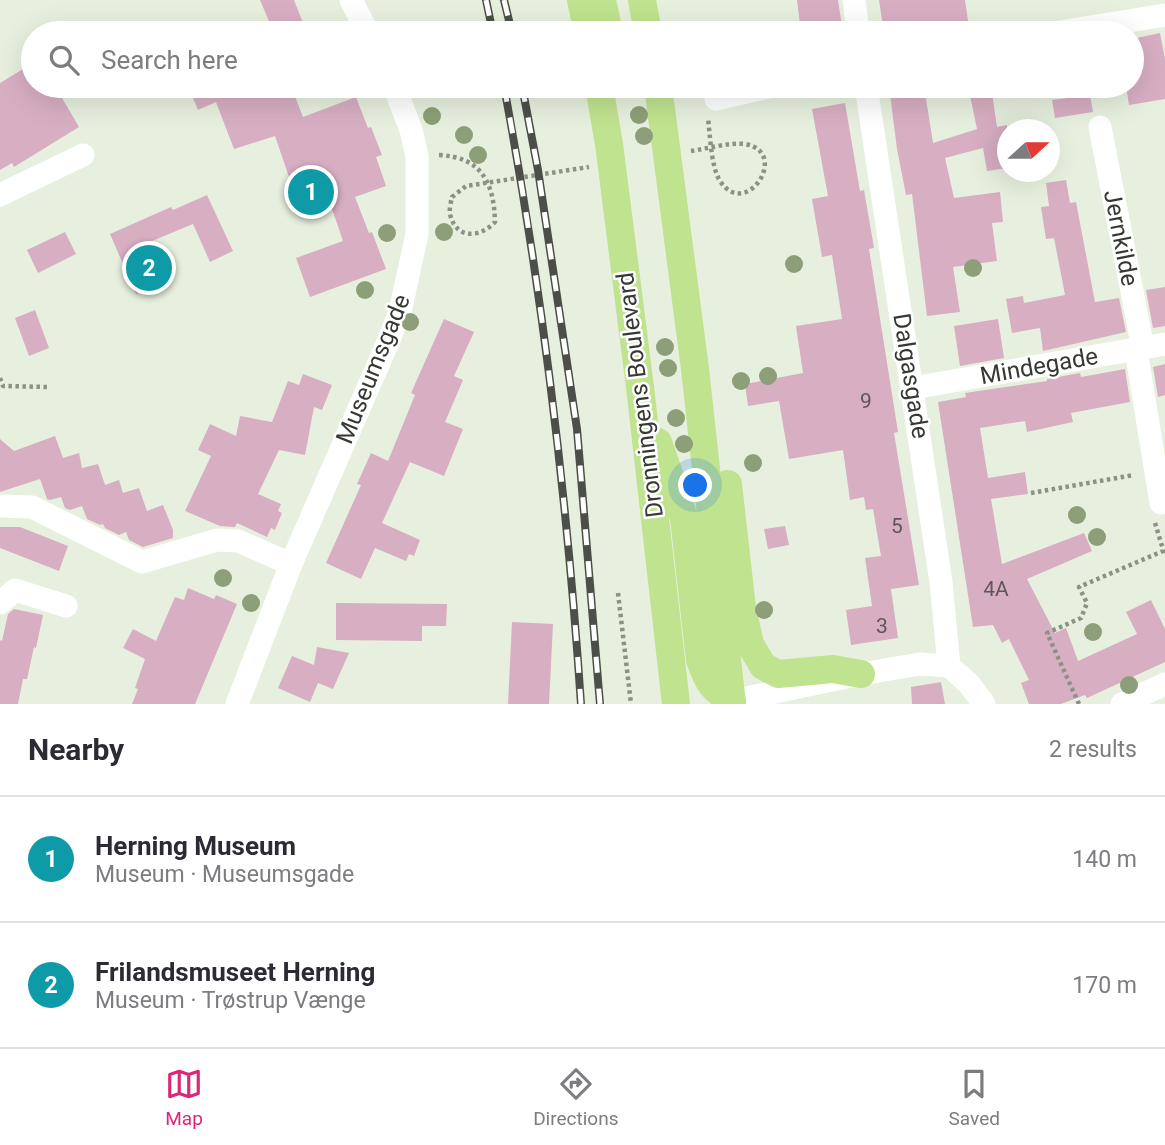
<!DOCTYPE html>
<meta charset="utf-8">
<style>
:root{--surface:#fff;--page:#f2f2f3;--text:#2b2b33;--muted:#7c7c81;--line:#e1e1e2;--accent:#db2777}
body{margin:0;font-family:Roboto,sans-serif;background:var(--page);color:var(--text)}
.compass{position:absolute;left:997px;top:119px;width:63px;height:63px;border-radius:50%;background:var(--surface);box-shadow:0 7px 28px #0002;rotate:69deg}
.you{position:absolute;left:696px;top:486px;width:24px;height:24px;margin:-18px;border:5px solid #fff;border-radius:50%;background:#1a73e8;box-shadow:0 0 0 10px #1a73e833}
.badge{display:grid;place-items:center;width:46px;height:46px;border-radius:50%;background:var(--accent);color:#fff;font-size:23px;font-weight:700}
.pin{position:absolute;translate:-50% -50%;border:4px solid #fff;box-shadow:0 2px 7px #0006}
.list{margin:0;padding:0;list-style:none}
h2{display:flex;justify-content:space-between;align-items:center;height:91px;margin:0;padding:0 28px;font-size:30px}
h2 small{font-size:23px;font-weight:400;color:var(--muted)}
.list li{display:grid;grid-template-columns:46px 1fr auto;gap:21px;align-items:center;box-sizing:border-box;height:126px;padding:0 28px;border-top:2px solid var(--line)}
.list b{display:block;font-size:26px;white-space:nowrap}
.list p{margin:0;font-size:23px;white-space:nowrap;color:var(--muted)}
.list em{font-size:23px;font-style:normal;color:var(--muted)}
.icon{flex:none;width:38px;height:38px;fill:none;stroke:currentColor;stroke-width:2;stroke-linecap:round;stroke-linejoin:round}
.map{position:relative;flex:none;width:1165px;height:704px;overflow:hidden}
.search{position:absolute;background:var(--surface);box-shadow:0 7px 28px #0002;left:21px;right:21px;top:21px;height:77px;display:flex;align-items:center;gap:18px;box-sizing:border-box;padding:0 24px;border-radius:38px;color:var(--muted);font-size:26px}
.sheet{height:343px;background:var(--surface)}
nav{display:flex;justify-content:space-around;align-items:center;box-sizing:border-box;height:98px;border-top:2px solid var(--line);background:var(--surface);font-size:19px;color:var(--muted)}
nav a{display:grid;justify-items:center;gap:4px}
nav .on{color:var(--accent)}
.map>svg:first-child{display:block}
.building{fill:#d8aec3}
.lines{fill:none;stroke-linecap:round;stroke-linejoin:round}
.path{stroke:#8c9186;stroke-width:4.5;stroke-dasharray:3.5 3.5;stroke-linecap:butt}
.minor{stroke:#fff;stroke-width:23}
.major{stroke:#c0e38f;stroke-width:28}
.rail-casing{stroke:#4c4f48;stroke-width:8}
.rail{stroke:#fff;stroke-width:5;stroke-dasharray:16;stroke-linecap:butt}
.tree{fill:#8d9f78}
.labels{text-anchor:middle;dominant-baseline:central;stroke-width:5;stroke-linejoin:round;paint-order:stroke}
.number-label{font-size:21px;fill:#5e5657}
.street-label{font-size:24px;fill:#363933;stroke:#fff}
</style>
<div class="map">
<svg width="1165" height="704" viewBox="0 0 1165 704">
<rect width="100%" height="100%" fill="#e7f0de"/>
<path class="building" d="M260,0h34l13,33h-33z
M797,0h41l5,33h-42z
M879,0h86l4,27 -43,6h-42z
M1160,33l5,26v40l-36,6 -3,-19h6v-47z
M33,63v23h22l24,41 -65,40 -2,-4 -12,7v-87z
M188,86h103l12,31 53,-20 12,31 3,-1 11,28 -6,2 10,29 -31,11 14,36 3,-1 14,37 -76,28 -14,-39 47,-17 -12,-35 -29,9 -27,-79 -41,13 -18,-47 -18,8z
M889,86h35l9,57 44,-14 -9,-43h23l6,41 10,-2v43l-20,3 -4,-23 -38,10 9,40 46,-6 3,30 -11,1 5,38 -44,6 7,45 -33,4 -15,-122 -6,1 -9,-46z
M1090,95l3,17 -38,6 -3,-18z
M845,103l15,88 4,-1 10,58 -5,1 29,183 -4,1 25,152 -28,4 7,49 -47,7 -5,-35 26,-4 -7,-48 16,-2 -8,-47 -7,1 -2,-13 -14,3 -7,-50 -54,9 -10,-58 -31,5 -3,-22 58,-11 -7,-47 46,-7 -10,-64 -10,2 -10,-58 16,-3 -16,-87z
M1066,180l4,23 6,-1 19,100 24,-4 7,34 -83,19 -3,-23 -28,5 -6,-34 17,-3 1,7 41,-8 -11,-57 -8,1 -5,-32 8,-1 -3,-23z
M207,195l26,56 -23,11 -17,-38 -53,22 17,39 -21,9 -26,-60 61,-27 2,3z
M65,232l11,22 -38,19 -11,-23z
M1165,287v39l-12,2 -7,-38z
M35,310l14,38 -20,8 -14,-38z
M444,319l30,13 -20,44 9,4 -18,42 18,7 -19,47 -34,-14 -28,61 38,17 -6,16 -5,-2 -3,7 -31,-13 -14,31 -35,-16 35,-78 -4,-1 14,-31 17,8 27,-66 -4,-2z
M998,319l6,39 -44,8 -6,-40z
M1165,364v31l-7,2 -5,-30z
M1125,369l5,33 -59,11 2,9 -46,10 -2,-11 -45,7 8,50 37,-6 3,22 -37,5 11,65 82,-31 8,18 -65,28 28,54 11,-5 12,33 59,-27 -11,-22 25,-12 14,29v33l-78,36 -2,-3 -24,9h-32l-8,-21 8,-3 -20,-41 -7,4 -9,-18 -20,2 -35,-225 28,-5 -1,-4 82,-12v-2l33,-6 1,4z
M303,374l29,11 -10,25 -8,-3 -9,48 -26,-5 -21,44 23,10 -3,7 4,2 -7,17 -4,-2 -4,9 -30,-14 -2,4 -15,-1 -35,-15 26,-55 -13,-6 12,-26 26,12 4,-20 32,6 16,-41 11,4z
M55,436l8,22 16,-5 3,15 16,-4 7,21 14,-5 4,13 16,-5 8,23 16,-6 10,25v8l-30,9 -14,-7 -3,-8 -7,3 -14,-7 -2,-4 -3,1 -13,-6 -5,-13 -12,4 -5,-2 -4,-11 -11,3 -3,-1 -7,-20 -40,13v-53l14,12z
M785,526l4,19 -21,4 -4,-20z
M0,527h20l48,19 -9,25 -59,-23z
M188,588l26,11 2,-4 21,9 -42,100h-63l6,-15 -3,-1 10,-29 -22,-11 10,-19 23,12 19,-44 9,3z
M336,603l111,1 -1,22h-24v15l-86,-1z
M14,609l29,6 -7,33 -2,-1 -7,32h-4l-5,25h-18v-64l2,1 6,-27z
M512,622l41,2 -4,80h-41z
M317,647l32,6 -16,36 -15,-6 -8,19 -32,-14 14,-32 22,9z
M941,682l4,22h-33l-1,-17z"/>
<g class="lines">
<path class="path" d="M691,151c14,-2 40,-9 54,-7 46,8 1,77 -25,37 -9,-14 -10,-47 -12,-63
M439,155c42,2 55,27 56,67 -15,16 -39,18 -45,-8 -1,-5 1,-12 2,-17l14,-11 123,-19
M0,378l3,8 44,1
M1031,493l103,-18
M1155,523l10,33
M618,593l13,111
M1079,704l-32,-71 34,-15 6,-15 -8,-16 84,-36"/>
<path class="minor" d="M351,0l17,33
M854,0l4,33
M1053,33l112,-18
M866,86l75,496 8,84
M716,99l57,-13
M1100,127l43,221
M0,195l83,-40
M1136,350l25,153 4,-1
M913,388l252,-44
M0,506l32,1 110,55 75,-22 21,1 53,23
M0,603l15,-13 51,16
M732,701l129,-27 59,-10 29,2 20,18 15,20
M237,704l54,-140 97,-222 12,-30 17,-78v-78l-6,-26 -17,-44
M1122,704l43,-20"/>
<path class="major" d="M581,0l7,33
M602,0l7,33
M642,0l6,33
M599,86l10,58 31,243 36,317
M658,86l37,283 37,335
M658,442l26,76 16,142c8,22 11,29 32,41
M728,484l14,124 8,36 13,22 15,8 55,-5 28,5"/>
<g class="rail-casing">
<path id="rail" d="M486,0l7,33
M504,0l8,33
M504,86c38,204 63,410 77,618
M522,86l16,84 39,259 23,275"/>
</g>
<use href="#rail" class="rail"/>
</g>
<g class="tree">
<circle cx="639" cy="115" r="9"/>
<circle cx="432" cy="116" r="9"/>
<circle cx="464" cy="135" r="9"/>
<circle cx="644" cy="136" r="9"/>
<circle cx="478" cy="155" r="9"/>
<circle cx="444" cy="232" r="9"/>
<circle cx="387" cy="233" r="9"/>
<circle cx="794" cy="264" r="9"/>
<circle cx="973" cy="268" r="9"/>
<circle cx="365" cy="290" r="9"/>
<circle cx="410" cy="322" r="9"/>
<circle cx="665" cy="347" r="9"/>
<circle cx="668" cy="368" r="9"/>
<circle cx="768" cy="376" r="9"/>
<circle cx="741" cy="381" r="9"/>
<circle cx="676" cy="418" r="9"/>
<circle cx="684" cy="444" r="9"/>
<circle cx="753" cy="463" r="9"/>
<circle cx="1077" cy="515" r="9"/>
<circle cx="1097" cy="537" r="9"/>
<circle cx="223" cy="578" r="9"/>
<circle cx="251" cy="603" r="9"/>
<circle cx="764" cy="610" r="9"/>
<circle cx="1093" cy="632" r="9"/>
<circle cx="1129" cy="685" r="9"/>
</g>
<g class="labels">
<g class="number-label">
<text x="866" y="401">9</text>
<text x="897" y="526">5</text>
<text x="996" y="589">4A</text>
<text x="882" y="626">3</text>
</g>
<g class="street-label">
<text transform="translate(1121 238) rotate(79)">Jernkilde</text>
<text transform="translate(1039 366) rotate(-10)">Mindegade</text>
<text transform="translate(373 369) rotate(-68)">Museumsgade</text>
<text transform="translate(911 376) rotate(81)">Dalgasgade</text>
<text transform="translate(640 395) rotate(-97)">Dronningens Boulevard</text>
</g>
</g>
</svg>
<svg class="compass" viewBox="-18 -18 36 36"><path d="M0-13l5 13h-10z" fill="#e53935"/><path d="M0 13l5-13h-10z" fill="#7c7c81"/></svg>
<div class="you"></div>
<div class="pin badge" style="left:311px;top:192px;background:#0f9aa8">1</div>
<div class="pin badge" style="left:149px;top:268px;background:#0f9aa8">2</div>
<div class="search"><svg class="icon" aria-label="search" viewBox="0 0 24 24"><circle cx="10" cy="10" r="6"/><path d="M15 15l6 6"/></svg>Search here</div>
</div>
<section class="sheet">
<h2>Nearby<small>2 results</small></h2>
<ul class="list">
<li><span class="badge" style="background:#0f9aa8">1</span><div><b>Herning Museum</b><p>Museum · Museumsgade</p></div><em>140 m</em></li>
<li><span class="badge" style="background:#0f9aa8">2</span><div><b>Frilandsmuseet Herning</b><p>Museum · Trøstrup Vænge</p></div><em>170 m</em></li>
</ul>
</section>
<nav>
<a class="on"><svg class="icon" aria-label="map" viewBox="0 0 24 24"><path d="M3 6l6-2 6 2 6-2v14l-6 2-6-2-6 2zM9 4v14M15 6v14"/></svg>Map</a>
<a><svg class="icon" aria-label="directions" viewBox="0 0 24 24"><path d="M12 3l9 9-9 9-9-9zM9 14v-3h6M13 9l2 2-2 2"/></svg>Directions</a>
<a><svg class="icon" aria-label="saved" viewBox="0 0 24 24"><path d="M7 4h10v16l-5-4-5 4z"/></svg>Saved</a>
</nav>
